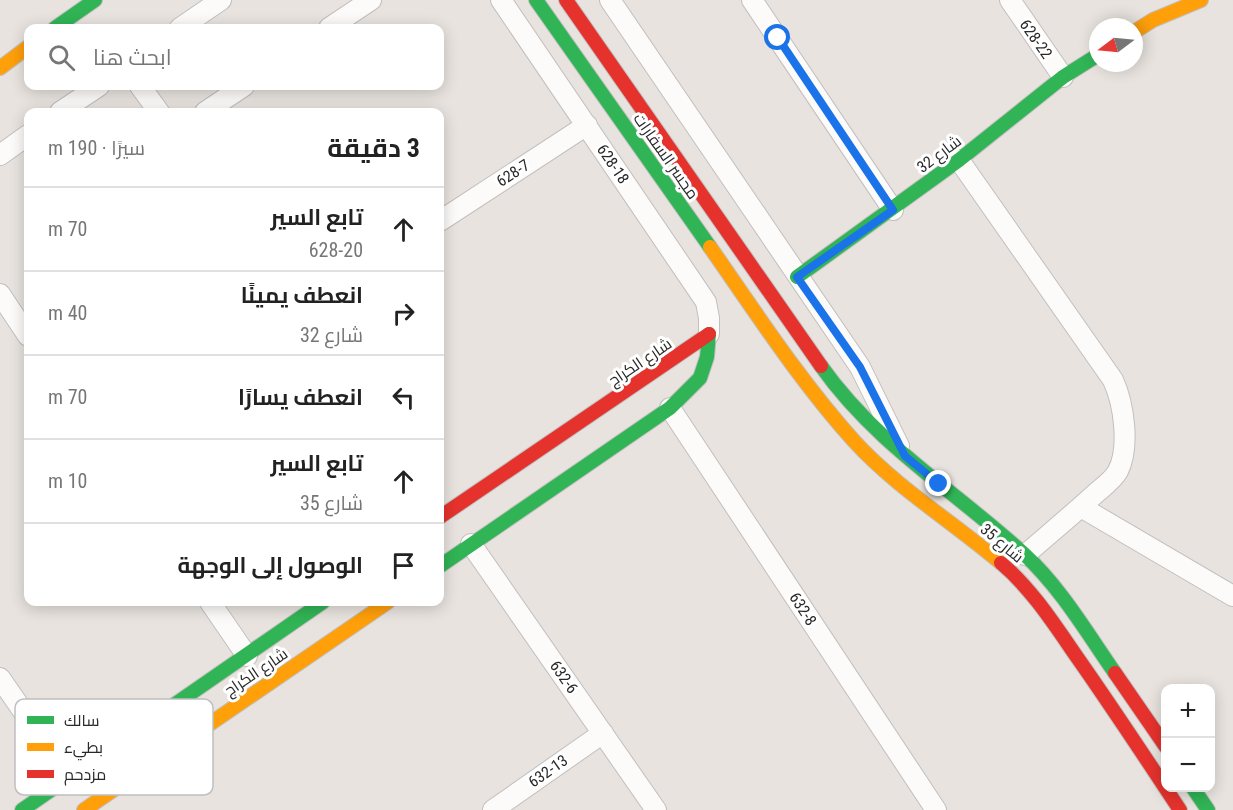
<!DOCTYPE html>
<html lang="ar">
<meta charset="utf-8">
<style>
:root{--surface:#fff;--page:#f6f6f6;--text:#222;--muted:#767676;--line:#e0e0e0}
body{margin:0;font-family:"Roboto Condensed",Cairo,sans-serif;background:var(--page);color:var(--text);direction:rtl}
.controls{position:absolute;right:18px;bottom:18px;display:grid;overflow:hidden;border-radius:12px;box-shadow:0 3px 15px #0003}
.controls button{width:54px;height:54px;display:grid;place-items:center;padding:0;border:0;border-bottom:2px solid var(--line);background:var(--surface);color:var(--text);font:30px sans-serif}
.compass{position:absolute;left:1089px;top:18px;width:54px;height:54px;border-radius:50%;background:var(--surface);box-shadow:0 3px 15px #0003;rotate:254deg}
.stop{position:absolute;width:18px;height:18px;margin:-14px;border:4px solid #1a73e8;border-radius:50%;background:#fff}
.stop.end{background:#1a73e8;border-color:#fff;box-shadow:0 2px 6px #0008}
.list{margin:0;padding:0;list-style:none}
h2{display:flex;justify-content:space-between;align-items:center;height:78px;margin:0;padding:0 24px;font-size:26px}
h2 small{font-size:20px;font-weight:400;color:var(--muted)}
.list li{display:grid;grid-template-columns:39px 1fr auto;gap:18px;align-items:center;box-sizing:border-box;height:84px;padding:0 24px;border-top:2px solid var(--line)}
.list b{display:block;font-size:22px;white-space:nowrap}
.list p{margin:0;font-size:20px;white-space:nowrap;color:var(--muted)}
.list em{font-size:20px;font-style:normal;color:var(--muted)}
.icon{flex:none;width:33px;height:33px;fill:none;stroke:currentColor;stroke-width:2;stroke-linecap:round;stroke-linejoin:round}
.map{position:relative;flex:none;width:1233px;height:810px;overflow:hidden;direction:ltr}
.search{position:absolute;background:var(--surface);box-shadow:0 3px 15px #0003;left:24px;top:24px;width:420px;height:66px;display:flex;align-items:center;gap:15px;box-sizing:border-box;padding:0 21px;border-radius:12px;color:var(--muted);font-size:22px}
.panel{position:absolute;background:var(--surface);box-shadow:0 3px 15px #0003;left:24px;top:108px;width:420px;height:498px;border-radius:12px;direction:rtl}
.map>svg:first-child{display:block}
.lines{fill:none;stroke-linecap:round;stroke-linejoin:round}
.street-casing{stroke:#c1bfc0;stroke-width:22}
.fast-casing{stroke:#c1bfc0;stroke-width:16}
.slow-casing{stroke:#c1bfc0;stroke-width:16}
.jam-casing{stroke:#c1bfc0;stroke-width:16}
.street{stroke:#fcfbfa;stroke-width:20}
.fast{stroke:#30b455;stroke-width:14}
.slow{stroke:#ff9f0a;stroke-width:14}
.jam{stroke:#e5322d;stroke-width:14}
.route{stroke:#1a73e8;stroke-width:8}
.labels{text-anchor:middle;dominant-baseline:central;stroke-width:6;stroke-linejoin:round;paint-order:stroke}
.street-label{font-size:16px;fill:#292929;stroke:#fff}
.key{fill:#fff;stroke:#bfbfbf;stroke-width:1.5}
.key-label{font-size:16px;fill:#292929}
</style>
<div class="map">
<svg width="1233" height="810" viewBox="0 0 1233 810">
<rect width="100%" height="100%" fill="#e8e3de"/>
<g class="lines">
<g class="street-casing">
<path id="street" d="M501,0l205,302 3,16v16
M610,0l250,367 39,79
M752,0l141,210
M1010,0l53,77
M180,28l41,-28
M329,28l42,-28
M140,86l19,26
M60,112l39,-26
M205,112l39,-26
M0,155l28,-20
M959,160l154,220c11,24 17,67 5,91 -5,9 -15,16 -23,23 -23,21 -47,41 -70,61
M440,221l147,-96
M0,294l28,42
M670,408l266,402
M1081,507l152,89
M471,544l185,266
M210,602l37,54
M0,678l69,100
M493,810l110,-77"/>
</g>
<g class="fast-casing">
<path id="fast" d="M536,0l174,247
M55,28l40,-28
M797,277l162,-117 104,-83 35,-22
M821,366c55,78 134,125 203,188 37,34 63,79 91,119
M440,566l230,-158 30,-30 7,-21 2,-23
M1193,788l15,22
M22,810l301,-208"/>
</g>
<g class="slow-casing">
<path id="slow" d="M1134,32l19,-12 48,-20
M0,68l28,-21
M710,247c46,66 90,134 144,194 43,47 99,81 147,122
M84,810l304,-208"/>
</g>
<g class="jam-casing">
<path id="jam" d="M566,0l255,366
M440,517l269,-183
M1001,563c32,27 55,64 78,97 35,50 68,100 101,150
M1115,673l51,74"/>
</g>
<use href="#street" class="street"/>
<use href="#fast" class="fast"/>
<use href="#slow" class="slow"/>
<use href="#jam" class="jam"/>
</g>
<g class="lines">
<path class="route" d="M778,38l115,172 -96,67 63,90 45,89 34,28"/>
</g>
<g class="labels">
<g class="street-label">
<text transform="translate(1036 39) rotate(55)">628-22</text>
<text transform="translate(939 154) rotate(-37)">شارع 32</text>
<text transform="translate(666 156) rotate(55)">مجسر السفارات</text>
<text transform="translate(613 164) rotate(56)">628-18</text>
<text transform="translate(513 173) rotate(-33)">628-7</text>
<text transform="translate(640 362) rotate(-34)">شارع الكراج</text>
<text transform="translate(1002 543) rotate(40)">شارع 35</text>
<text transform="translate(803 609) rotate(57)">632-8</text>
<text transform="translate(256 672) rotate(-34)">شارع الكراج</text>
<text transform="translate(564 677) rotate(55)">632-6</text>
<text transform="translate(548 771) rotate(-35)">632-13</text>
</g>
</g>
<rect x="15" y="699" width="198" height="96" rx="9" class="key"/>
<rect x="27" y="716" width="27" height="8" fill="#30b455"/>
<rect x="27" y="743" width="27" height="8" fill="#ff9f0a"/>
<rect x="27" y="770" width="27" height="8" fill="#e5322d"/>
<g class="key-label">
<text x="64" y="726">سالك</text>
<text x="64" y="753">بطيء</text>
<text x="64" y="780">مزدحم</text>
</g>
</svg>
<div class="controls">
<button>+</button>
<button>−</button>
</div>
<svg class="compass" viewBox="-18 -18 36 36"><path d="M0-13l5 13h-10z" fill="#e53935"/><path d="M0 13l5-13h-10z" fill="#767676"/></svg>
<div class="stop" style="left:778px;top:38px"></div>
<div class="stop end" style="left:939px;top:484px"></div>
<div class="search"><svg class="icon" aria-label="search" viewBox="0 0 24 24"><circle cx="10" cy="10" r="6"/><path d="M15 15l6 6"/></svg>ابحث هنا</div>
<section class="panel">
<h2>3 دقيقة<small>سيرًا · 190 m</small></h2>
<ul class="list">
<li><svg class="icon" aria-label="ahead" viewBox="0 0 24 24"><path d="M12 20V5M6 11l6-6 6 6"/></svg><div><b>تابع السير</b><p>628-20</p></div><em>70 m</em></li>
<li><svg class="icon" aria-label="right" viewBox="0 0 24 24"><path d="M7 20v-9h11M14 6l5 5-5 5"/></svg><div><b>انعطف يمينًا</b><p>شارع 32</p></div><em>40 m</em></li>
<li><svg class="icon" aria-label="left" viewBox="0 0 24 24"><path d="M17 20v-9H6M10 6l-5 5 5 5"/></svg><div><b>انعطف يسارًا</b></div><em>70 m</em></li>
<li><svg class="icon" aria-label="ahead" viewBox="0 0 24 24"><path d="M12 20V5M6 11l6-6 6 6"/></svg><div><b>تابع السير</b><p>شارع 35</p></div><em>10 m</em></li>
<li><svg class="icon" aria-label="arrive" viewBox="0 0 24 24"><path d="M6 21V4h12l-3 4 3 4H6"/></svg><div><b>الوصول إلى الوجهة</b></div></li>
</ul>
</section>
</div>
